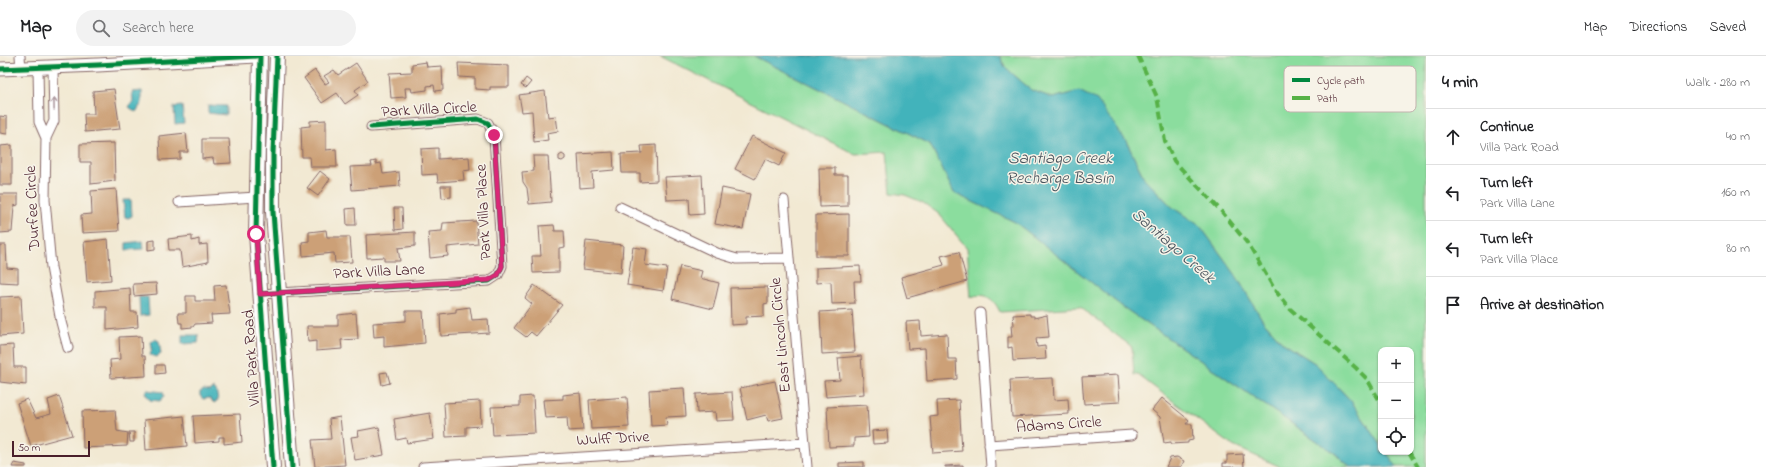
<!DOCTYPE html>
<meta charset="utf-8">
<style>
:root{--surface:#fff;--page:#f2f2f2;--text:#202124;--muted:#757577;--line:#e0e0e0}
body{margin:0;font-family:"Indie Flower",sans-serif;background:var(--page);color:var(--text)}
.controls{position:absolute;right:12px;bottom:12px;display:grid;overflow:hidden;border-radius:8px;box-shadow:0 1px 3px #0004}
.controls button{width:36px;height:36px;display:grid;place-items:center;padding:0;border:0;border-bottom:1px solid var(--line);background:var(--surface);color:var(--text);font:20px sans-serif}
.scale{position:absolute;left:12px;bottom:10px;width:78px;box-sizing:border-box;padding-left:4px;border:2px solid #4a1f2b;border-top:0;font-size:11px;line-height:14px;white-space:nowrap;color:#4a1f2b;-webkit-text-stroke:3px #f7f3e8;paint-order:stroke}
.stop{position:absolute;width:12px;height:12px;margin:-9px;border:3px solid #db2777;border-radius:50%;background:#fff}
.stop.end{background:#db2777;border-color:#fff;box-shadow:0 1px 4px #0008}
.list{margin:0;padding:0;list-style:none}
h2{display:flex;justify-content:space-between;align-items:center;height:52px;margin:0;padding:0 16px;font-size:17px}
h2 small{font-size:13px;font-weight:400;color:var(--muted)}
.list li{display:grid;grid-template-columns:26px 1fr auto;gap:12px;align-items:center;box-sizing:border-box;height:56px;padding:0 16px;border-top:1px solid var(--line)}
.list b{display:block;font-size:15px;white-space:nowrap}
.list p{margin:0;font-size:13px;white-space:nowrap;color:var(--muted)}
.list em{font-size:13px;font-style:normal;color:var(--muted)}
.icon{flex:none;width:22px;height:22px;fill:none;stroke:currentColor;stroke-width:2;stroke-linecap:round;stroke-linejoin:round}
.map{position:relative;flex:none;width:1426px;height:411px;overflow:hidden}
header{display:flex;align-items:center;gap:24px;box-sizing:border-box;height:56px;padding:0 20px;background:var(--surface);border-bottom:1px solid var(--line)}
header strong{font-size:19px}
nav{display:flex;gap:22px;margin-inline-start:auto;font-size:14px}
.search{width:280px;height:36px;background:var(--page);display:flex;align-items:center;gap:10px;box-sizing:border-box;padding:0 14px;border-radius:22px;color:var(--muted);font-size:15px}
main{display:flex}
aside{flex:1;background:var(--surface)}
.map>svg:first-child{display:block}
.green{fill:#8bdd9e;stroke:#6a7e64}
.water{fill:#43b3bb;stroke:#466973}
.building{fill:#cca077}
.lines{fill:none;stroke-linecap:round;stroke-linejoin:round}
.street-casing{stroke:#856666;stroke-width:11}
.secondary-casing{stroke:#856666;stroke-width:15}
.primary-casing{stroke:#856666;stroke-width:16}
.street{stroke:#fff;stroke-width:9}
.secondary{stroke:#fff;stroke-width:13}
.primary{stroke:#fff;stroke-width:14}
.quiet{stroke:#57b146;stroke-width:4;stroke-dasharray:8 4;stroke-linecap:butt}
.cycleway-casing{stroke:#f7f3e8;stroke-width:8}
.cycleway{stroke:#00873e;stroke-width:5}
.oneway{stroke:#ae9aa0}
.route{stroke:#db2777;stroke-width:5}
.labels{text-anchor:middle;dominant-baseline:central;stroke-width:3;stroke-linejoin:round;paint-order:stroke}
.street-label{font-size:16px;fill:#4a1f2b;stroke:#f7f3e8}
.water-label{font-size:17px;font-style:italic;fill:#48535d;stroke:#f7f3e8}
.key{fill:#f7f3e8;stroke:#c3b3af;stroke-width:1}
.key-label{font-size:11px;fill:#4a1f2b}
</style>
<header>
<strong>Map</strong>
<div class="search"><svg class="icon" aria-label="search" viewBox="0 0 24 24"><circle cx="10" cy="10" r="6"/><path d="M15 15l6 6"/></svg>Search here</div>
<nav><a>Map</a><a>Directions</a><a>Saved</a></nav>
</header>
<main>
<div class="map">
<svg width="1426" height="411" viewBox="0 0 1426 411">
<rect width="100%" height="100%" fill="#f7f3e8"/>
<filter id="ink" filterUnits="userSpaceOnUse"><feTurbulence type="fractalNoise" baseFrequency=".025" numOctaves="2"/><feDisplacementMap in="SourceGraphic" scale="8" xChannelSelector="R" yChannelSelector="G"/><feConvolveMatrix kernelMatrix="1 2 1 2 8 2 1 2 1" color-interpolation-filters="sRGB"/></filter>
<filter id="wash" filterUnits="userSpaceOnUse"><feTurbulence type="fractalNoise" baseFrequency=".012" numOctaves="4" result="noise"/><feDisplacementMap in="SourceGraphic" scale="16" xChannelSelector="R" yChannelSelector="G"/><feGaussianBlur stdDeviation="0.9" result="paint"/><feColorMatrix in="noise" values="0 0 0 0 0 0 0 0 0 0 0 0 0 0 0 0 0 1.4 0 .05"/><feComposite in="paint" operator="in"/></filter>
<g filter="url(#wash)">
<rect width="100%" height="100%" fill="#f2e9d3"/>
<path class="green" d="M660,0h94l176,88 24,49 61,29 105,83 216,149 14,13h-69l-48,-21 -95,-71h-4l-2,-28 -52,-40 -80,5c-6,-13 -14,-20 -29,-15l-4,-49 -28,-34 -17,-12 -17,-7 -14,-2 -4,-41 -32,2z
M1000,0h426v411h-29l-11,-15h25v-102h-30v95l-30,-44 -35,-37 -33,-21 -20,-22 -28,-47 -35,-48 -28,-19 -28,-29 -18,-37 -47,-50 -26,7 -22,-8 -26,-23z"/>
<path class="water" d="M754,0h246l5,11 26,23 22,8 26,-7 18,9 29,41 18,37 28,29 28,19 35,48 28,47 20,22 33,21 35,37 30,44v7h5l11,15h-47l-14,-13 -216,-149 -105,-83 -61,-29 -24,-49z
M142,35v12l-6,9 -7,-5 4,-6 -1,-9z
M208,49l18,1v9l-18,-2z
M182,50l2,17 -9,1 -1,-17z
M123,144h8l1,16 -4,2 -3,-1z
M143,185l1,8 -18,1v-7z
M139,241h9l1,18 -9,1z
M182,279h17l-1,8 -16,1z
M155,283l4,2 2,13 -5,3 -6,-2 2,-7 -1,-6z
M213,332l3,2 2,10 -4,3 -5,-5 -6,1 -3,-3v-4l4,-2 6,1z
M147,334l16,2 1,4 -4,5 -10,-1 -5,-7z"/>
<g id="blocks">
<path class="building" d="M426,6l1,5 15,-1 1,24 -8,1 -1,-6 -7,1v4l-15,2 -1,-4h-6l1,9 -15,1 -2,-25 23,-1v-8z
M356,7l12,18 -13,9 3,5 -13,9 -8,-11 -15,10 -18,-25 11,-8 10,14 4,-2 -5,-6 10,-6 4,5z
M458,7l51,2v22h-19v3l-15,-1v-11l-16,-1z
M526,22l5,4 -5,6 -5,-3z
M114,33l6,40 -35,3 -1,-18h10l-1,-23z
M545,35l3,26 8,-1 2,15 -11,2 1,7 -14,2 -2,-31 -10,1 -3,-17z
M0,60l7,1v17l-7,-1z
M326,64v30l10,-1 1,18h-26l-1,-10h-8l-1,-30 9,-1v-5z
M186,77l2,19h-8v7l-20,1 -1,-24z
M752,80l34,17 -7,13 -14,-7 -10,20 -20,-10z
M202,83h27l2,24 -17,1 -1,-6 -11,1z
M114,87l1,38 -24,3v-22h-11v-18z
M12,89v40h-12v-39z
M656,89l1,36 -17,1v-9h-18l-1,-19 21,-1 -1,-7z
M438,92v11l31,-2 1,13 -7,1 1,9 -26,2 -1,-8 -15,1 -1,-26z
M613,96l1,18 -22,2 1,15 -13,1 -2,-34z
M562,98l3,2v3l-3,2 -3,-1v-4z
M533,100h15l3,46 -22,2 -2,-16 -4,-6 -1,-10 12,-1z
M376,105v3l5,-1 2,11 16,-2 1,14 -48,4 -2,-23 22,-1 -1,-4z
M819,112h16v7h13v31l-28,1z
M320,115l10,8 -12,17 -11,-8z
M702,119l2,39 -14,1 -1,-16 -22,1 -2,-23z
M441,130h10v11l-9,1z
M722,132l28,6 -7,35 -28,-5z
M116,133l3,42 -37,2 -1,-18 11,-1 -1,-23z
M0,138h18v11l-4,1 -2,26 -12,1z
M355,152l1,17h-9l-1,-16z
M394,152h8l1,21 -8,1z
M849,158v42h-33v-41z
M476,165l2,23 -31,3 1,9 -18,2 -2,-26 14,-1 1,-8z
M554,169l1,6h9l1,16 -6,1v24l-26,1 -1,-17h9l-2,-30z
M326,174l1,7h23l2,25 -17,1 -1,-10 -31,3 -1,-14 7,-1v-9z
M415,176v14l-17,2 2,13h-16v-4l-17,1 -1,-23z
M192,180v5l7,-2v6l8,-1 1,18 -26,5 -2,-17h-11l-1,-11z
M108,183l3,41 -24,2 -3,-40z
M155,184v9l-7,1v-9z
M586,185l37,4 -2,28 -38,-4z
M0,189h6l1,23 11,1v14l-18,-1z
M633,191l14,2 -2,16 22,3 -4,23 -36,-6z
M959,196l8,29 -60,17 -6,-21 43,-12 -3,-9z
M680,210l22,5 -2,7 19,5 -6,26 -41,-10z
M860,210l1,15h-7l1,22 -23,1 -1,-22 -15,1v-15z
M156,227l1,11 -23,2 -1,-12z
M226,229l4,29 -19,1 1,8 -17,1 -2,3 -11,1v-5h-3l-1,-10h8v-17h9v5h20l-1,-15z
M534,229l28,20 -26,31 -5,-4 -5,5 -12,-9 18,-24 -7,-6z
M768,231v16l-4,1v12l-18,1v7l-15,1 -1,-37z
M130,232l1,24h6l1,15 -31,3v-23h-12v-16z
M21,240l2,38 -23,2v-39z
M470,251l2,13 16,-1 1,14 -48,3 -1,-22 16,-2v-3z
M852,254l3,42 -33,2 -2,-42z
M406,255h17l2,32 -41,4v-11l-10,1 -1,-14 33,-2z
M356,257l2,26 -17,1 1,9 -26,2v-10l-8,1 -1,-16h31v-11z
M1030,258v2h4v2l13,-3 2,22 -13,1 1,9 8,-1 1,13 -33,2 -1,-14 -4,1v-11h4l-1,-12h3l-1,-10z
M920,265l1,15 26,-2 1,25h8l1,20 -30,2 -2,-33 -17,1 -2,-27z
M141,280l1,20h3l1,20 -35,2 -1,-18 10,-1 -1,-22z
M13,289l1,22h12v18l-26,-3v-36z
M861,300l3,38 -38,3 -2,-16 16,-1 -2,-22z
M156,309h8l1,8 -9,1z
M387,316l3,11 -8,2 -2,-12z
M1118,319l2,27 -36,2 -2,-27z
M1053,322l1,22 14,-1 1,15 -57,3 -2,-37z
M775,325l8,37 -15,3 -2,-6 -19,5 -7,-32z
M684,332l2,28 -20,1 1,8 -16,1 -2,-36z
M732,336l2,28 -18,1 -1,-9 -18,1 -1,-19z
M580,337l3,37 -15,1 -1,-14 -22,1 -2,-18 20,-1v-4z
M59,340l13,39 -41,11 -14,-43 10,-4 9,19 15,-4 -3,-14z
M533,340l2,37 -42,2 -2,-28 29,-1v-9z
M627,341l2,30 -38,2 -2,-29z
M1162,342l27,22 -3,4h6l1,16 -5,1v2l-17,1v-2l-7,1 -4,-26 -8,-7z
M959,344l3,51 -29,2 -3,-36 8,-1 -1,-15z
M480,345l1,25 -15,1v9l-20,1 -2,-34z
M867,349l2,32 -15,1v8l-25,1 -2,-40z
M115,354l2,21 11,2 -1,13 -44,2 -1,-37z
M430,357l4,26 -27,4 -1,-5 -9,2 -3,-21z
M240,358l2,28 -18,2v-7h-5v4l-24,2 -2,-27z
M184,360l3,30 -41,4 -2,-30z
M340,361l5,48 -30,2 -3,-27 19,-1 -2,-20z
M379,371l5,28 -29,5 -4,-23 8,-1 -1,-5z
M887,374l1,13 -15,1 -1,-13z
M129,376h5v10h-4z
M1243,398l1,13h-21v-4h4v-8z
M1177,401l7,4 -3,6h-15l4,-9z
M864,406v5h-25v-4z
M14,407l12,2v2h-14z
M963,409v2h-18v-1z"/>
</g>
</g>
<g filter="url(#ink)">
<use href="#blocks" fill-opacity="0" stroke="#856666" stroke-width="1"/>
<g class="lines">
<g class="street-casing">
<path id="street" d="M20,0l1,13
M38,12l1,54 7,16
M53,12l1,53 -8,17 -1,62 6,67 10,55 7,26
M784,144l23,267
M179,146l77,-5
M620,151l97,46 20,6 52,-1
M260,238l229,-13 9,-6 4,-9 -8,-131 -6,-12 -10,-4 -107,8
M980,257l11,154
M989,389l143,-10
M423,411l382,-24"/>
</g>
<g class="secondary-casing">
<path id="secondary" d="M0,13l98,-4 158,-9"/>
</g>
<g class="primary-casing">
<path id="primary" d="M260,0l-4,178 17,233
M277,0l-4,97v59l19,255"/>
</g>
<use href="#street" class="street"/>
<use href="#secondary" class="secondary"/>
<use href="#primary" class="primary"/>
<path class="quiet" d="M1138,0l19,41 8,44 9,20 48,51 26,32 27,46 13,17 68,61 11,11 14,24
M1409,396l9,15"/>
<g class="cycleway-casing">
<path id="cycleway" d="M260,0l-4,178 17,233
M277,0l-4,97v59l19,255
M0,13l98,-4 158,-9
M260,238l229,-13 9,-6 4,-9 -8,-131 -6,-12 -10,-4 -107,8"/>
</g>
<use href="#cycleway" class="cycleway"/>
</g>
<defs><path id="oneway-shaft" d="M-6 0H5M1.5-3L5.5 0L1.5 3" fill="none" stroke-width="1.6" stroke-linecap="round" stroke-linejoin="round"/></defs>
<use class="oneway" href="#oneway-shaft" transform="translate(54 48) rotate(-91)"/>
</g>
<g class="lines" filter="url(#ink)">
<path class="route" d="M256,178l4,60 229,-14 9,-5 4,-9 -8,-131"/>
</g>
<g class="labels">
<g class="street-label">
<text transform="translate(429 54) rotate(-3)">Park Villa Circle</text>
<text transform="translate(33 152) rotate(-93)">Durfee Circle</text>
<text transform="translate(484 156) rotate(-93)">Park Villa Place</text>
<text transform="translate(379 216) rotate(-3)">Park Villa Lane</text>
<text transform="translate(781 279) rotate(-95)">East Lincoln Circle</text>
<text transform="translate(252 302) rotate(-94)">Villa Park Road</text>
<text transform="translate(1059 369) rotate(-4)">Adams Circle</text>
<text transform="translate(613 383) rotate(-3)">Wulff Drive</text>
</g>
<g class="water-label">
<text x="1060" y="102">Santiago Creek<tspan x="1060" dy="20">Recharge Basin</tspan></text>
<text transform="translate(1173 190) rotate(41)">Santiago Creek</text>
</g>
</g>
<rect x="1284" y="10" width="132" height="46" rx="6" class="key"/>
<rect x="1292" y="22" width="18" height="4" fill="#00873e"/>
<rect x="1292" y="40" width="18" height="4" fill="#57b146"/>
<g class="key-label">
<text x="1317" y="28">Cycle path</text>
<text x="1317" y="46">Path</text>
</g>
</svg>
<div class="controls">
<button>+</button>
<button>−</button>
<button><svg class="icon" aria-label="locate" viewBox="0 0 24 24"><circle cx="12" cy="12" r="6"/><path d="M12 2v4M12 18v4M2 12h4M18 12h4"/></svg></button>
</div>
<div class="scale">50 m</div>
<div class="stop" style="left:256px;top:178px"></div>
<div class="stop end" style="left:494px;top:79px"></div>
</div>
<aside>
<h2>4 min<small>Walk · 280 m</small></h2>
<ul class="list">
<li><svg class="icon" aria-label="ahead" viewBox="0 0 24 24"><path d="M12 20V5M6 11l6-6 6 6"/></svg><div><b>Continue</b><p>Villa Park Road</p></div><em>40 m</em></li>
<li><svg class="icon" aria-label="left" viewBox="0 0 24 24"><path d="M17 20v-9H6M10 6l-5 5 5 5"/></svg><div><b>Turn left</b><p>Park Villa Lane</p></div><em>160 m</em></li>
<li><svg class="icon" aria-label="left" viewBox="0 0 24 24"><path d="M17 20v-9H6M10 6l-5 5 5 5"/></svg><div><b>Turn left</b><p>Park Villa Place</p></div><em>80 m</em></li>
<li><svg class="icon" aria-label="arrive" viewBox="0 0 24 24"><path d="M6 21V4h12l-3 4 3 4H6"/></svg><div><b>Arrive at destination</b></div></li>
</ul>
</aside>
</main>
